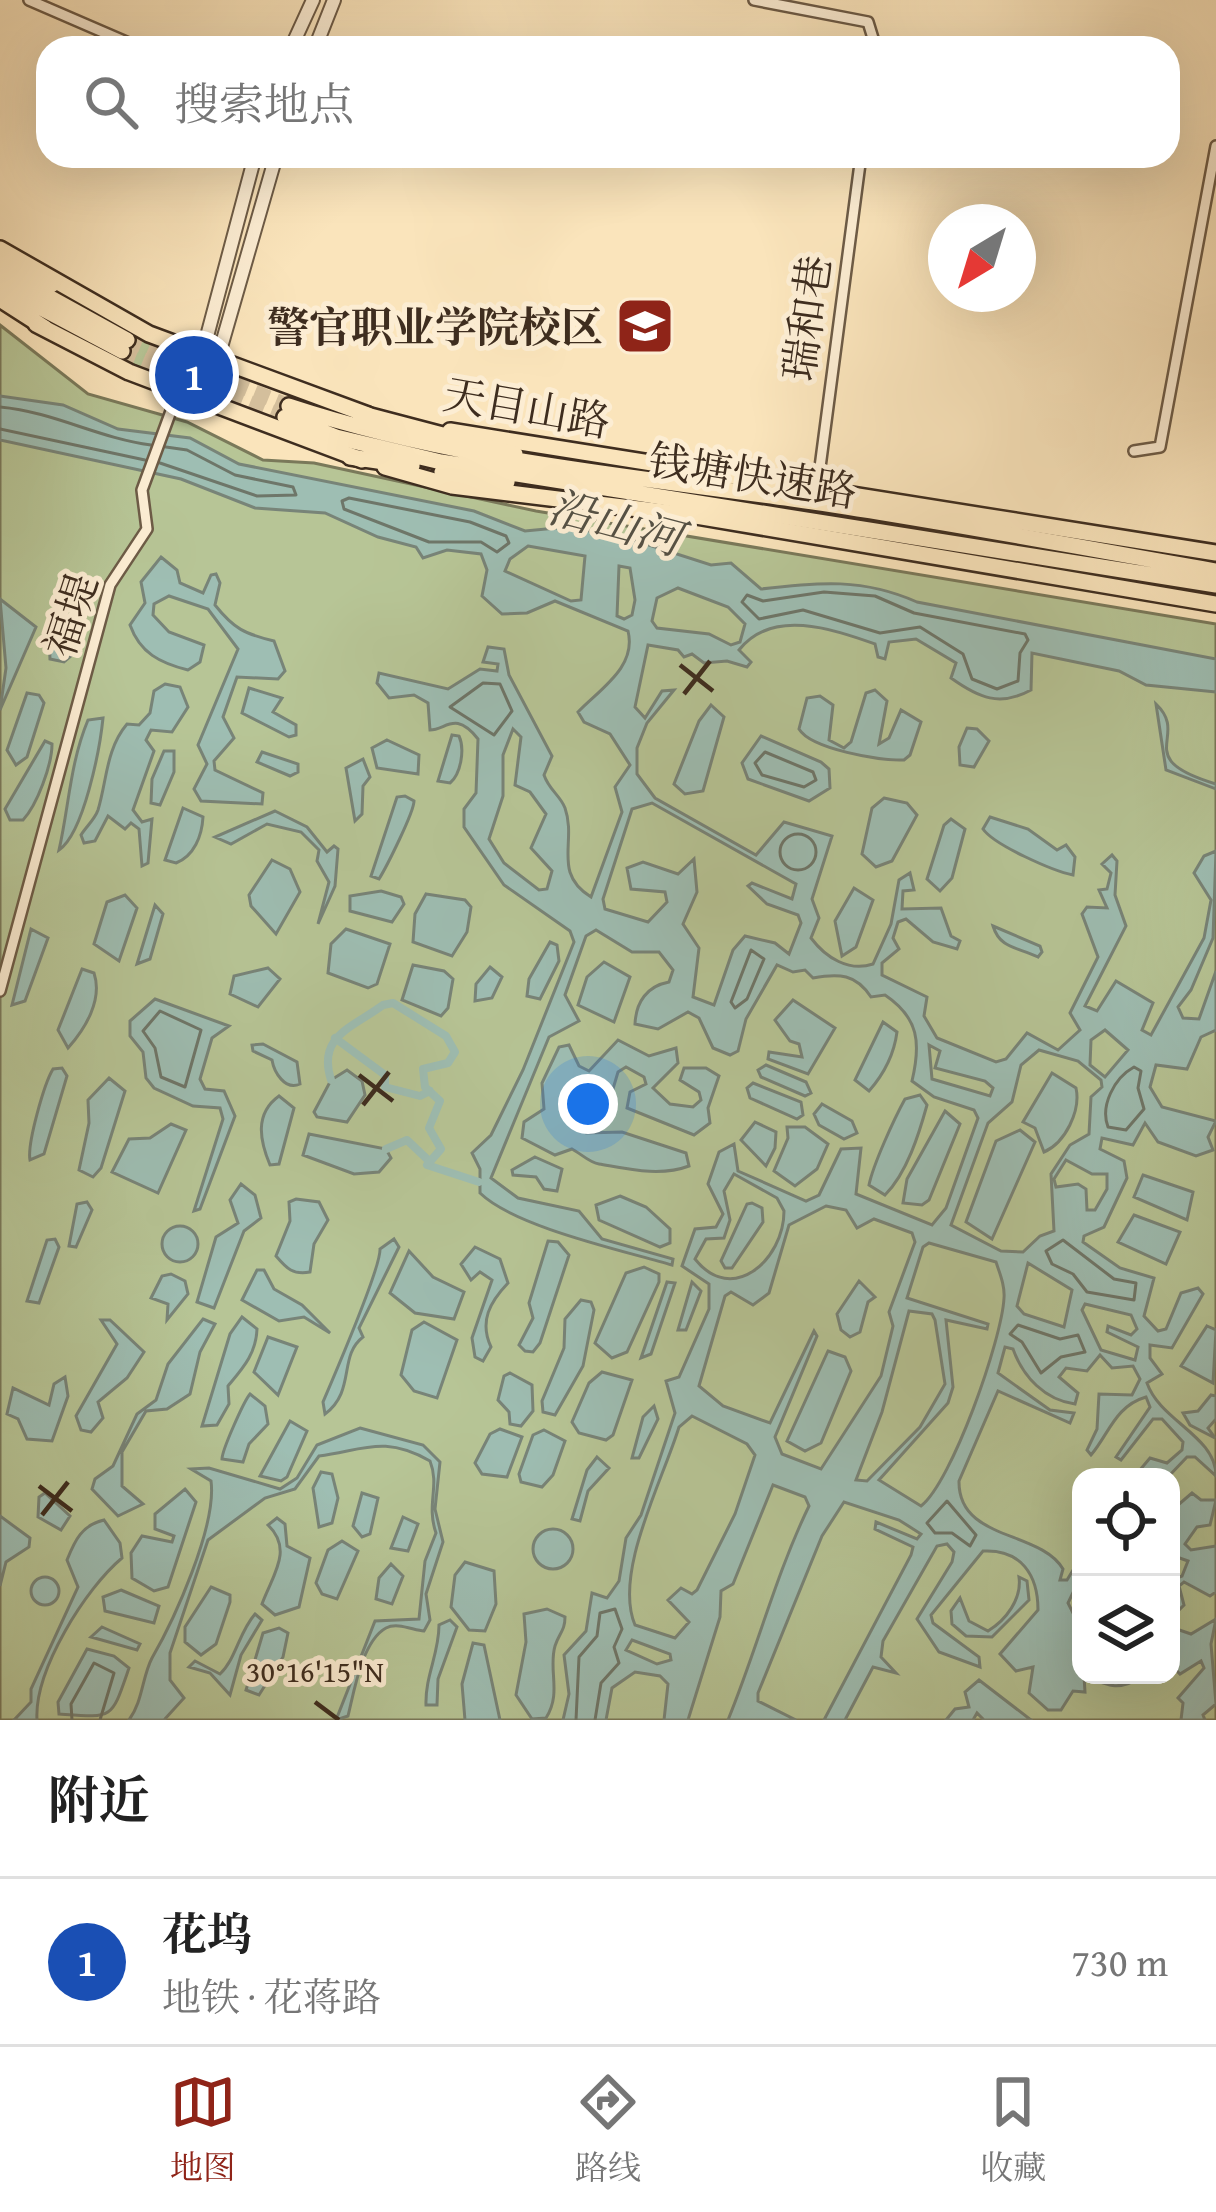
<!DOCTYPE html>
<html lang="zh">
<meta charset="utf-8">
<style>
:root{--surface:#fff;--page:#f6f6f6;--text:#222;--muted:#767676;--line:#e0e0e0;--accent:#8f2418}
body{margin:0;font-family:"Gentium Book Plus","Noto Serif SC",serif;background:var(--page);color:var(--text)}
.controls{position:absolute;right:36px;bottom:36px;display:grid;overflow:hidden;border-radius:24px;box-shadow:0 12px 48px #0002}
.controls button{width:108px;height:108px;display:grid;place-items:center;padding:0;border:0;border-bottom:3px solid var(--line);background:var(--surface);color:var(--text);font:60px sans-serif}
.compass{position:absolute;left:928px;top:204px;width:108px;height:108px;border-radius:50%;background:var(--surface);box-shadow:0 12px 48px #0002;rotate:218deg}
.you{position:absolute;left:588px;top:1104px;width:42px;height:42px;margin:-30px;border:9px solid #fff;border-radius:50%;background:#1a73e8;box-shadow:0 0 0 18px #1a73e833}
.badge{display:grid;place-items:center;width:78px;height:78px;border-radius:50%;background:var(--accent);color:#fff;font-size:39px;font-weight:700}
.pin{position:absolute;translate:-50% -50%;border:6px solid #fff;box-shadow:0 3px 12px #0006}
.list{margin:0;padding:0;list-style:none}
h2{display:flex;justify-content:space-between;align-items:center;height:156px;margin:0;padding:0 48px;font-size:51px}
h2 small{font-size:39px;font-weight:400;color:var(--muted)}
.list li{display:grid;grid-template-columns:78px 1fr auto;gap:36px;align-items:center;box-sizing:border-box;height:168px;padding:0 48px;border-top:3px solid var(--line)}
.list b{display:block;font-size:45px;white-space:nowrap}
.list p{margin:0;font-size:39px;white-space:nowrap;color:var(--muted)}
.list em{font-size:39px;font-style:normal;color:var(--muted)}
.icon{flex:none;width:66px;height:66px;fill:none;stroke:currentColor;stroke-width:2;stroke-linecap:round;stroke-linejoin:round}
.map{position:relative;flex:none;width:1216px;height:1720px;overflow:hidden}
.search{position:absolute;background:var(--surface);box-shadow:0 12px 48px #0002;left:36px;right:36px;top:36px;height:132px;display:flex;align-items:center;gap:30px;box-sizing:border-box;padding:0 42px;border-radius:36px;color:var(--muted);font-size:45px}
.sheet{height:324px;background:var(--surface)}
nav{display:flex;justify-content:space-around;align-items:center;box-sizing:border-box;height:168px;border-top:3px solid var(--line);background:var(--surface);font-size:33px;color:var(--muted)}
nav a{display:grid;justify-items:center;gap:6px}
nav .on{color:var(--accent)}
.map>svg:first-child{display:block}
.green{fill:#b7c596;stroke:#7a795a;stroke-width:3;fill-rule:evenodd}
.water{fill:#9ebeb3;stroke:#788478;stroke-width:3;fill-rule:evenodd}
.lines{fill:none;stroke-linecap:round;stroke-linejoin:round}
.shore{stroke:#6e7669;stroke-width:3}
.canal{stroke:#9ebeb3;stroke-width:8}
.trunk-tunnel{stroke:#d4bf9c;stroke-width:15;stroke-dasharray:15 8;stroke-linecap:butt}
.minor-casing{stroke:#6d5b46;stroke-width:14}
.tertiary-casing{stroke:#6d5b46;stroke-width:16}
.primary-casing{stroke:#3e2d1f;stroke-width:20}
.trunk-casing{stroke:#3e2d1f;stroke-width:20}
.minor{stroke:#fcedd3;stroke-width:9}
.tertiary{stroke:#fcedd3;stroke-width:12}
.primary{stroke:#fae4bb;stroke-width:15}
.trunk{stroke:#fae4bb;stroke-width:15}
.ticks{fill:none;stroke:#3e2d1f;stroke-width:4.5}
.labels{text-anchor:middle;dominant-baseline:central;stroke-width:10;stroke-linejoin:round;paint-order:stroke}
.street-label{font-size:42px;fill:#3e2d1f;stroke:#fcedd3}
.poi-label{font-size:42px;font-weight:bold;fill:#3e2d1f;stroke:#fcedd3;text-anchor:end}
.water-label{font-size:45px;font-style:italic;fill:#565144;stroke:#fcedd3}
.ticks-label{font-size:30px;text-anchor:middle;fill:#3e2d1f;stroke:#fcedd3;stroke-width:10;stroke-linejoin:round;paint-order:stroke}
</style>
<div class="map">
<svg width="1216" height="1720" viewBox="0 0 1216 1720">
<rect width="100%" height="100%" fill="#fae4bb"/>
<filter id="stains"><feTurbulence type="fractalNoise" baseFrequency=".00167" numOctaves="4"/><feColorMatrix values="0 0 0 0 .2 0 0 0 0 .09 0 0 0 0 .02 0 0 0 .5 -.17"/></filter>
<radialGradient id="worn" r=".72"><stop offset=".6" stop-color="#630" stop-opacity="0"/><stop offset="1" stop-color="#630" stop-opacity=".3"/></radialGradient>
<path class="green" d="M0,325l88,69 99,28 76,38 51,3 222,48 680,113v1096h-1216zM1081,1477h90v198h-90z
M134,333l43,20 -12,26 -44,-20z"/>
<path class="water" d="M0,396l63,9 55,24 72,9 49,26 235,47 51,20 42,-4 57,10 87,28 20,-2 30,26c58,-7 102,-11 156,13l299,57v33l-70,-7 -27,-14 -87,-18 -1,37c-31,17 -52,8 -80,-12l5,-15 -40,-24 -27,3 -4,17 -7,-2 -3,-13c-43,-15 -103,-36 -136,6l12,12 -4,5 -20,-6 -23,2 -12,-9 -8,3 -6,-7 -30,-5 -13,62 10,11 17,-27 12,-1 -27,33 -10,25v26l18,24 101,57 28,-33 48,14 -20,63 7,19 -8,20c15,20 38,34 62,26l18,-40 8,-44 11,-7 4,17 -11,1 -1,18 39,-1 10,28 9,5 -3,8 -24,-7 -27,-23 -8,3 -5,16 6,11 -17,14v12l45,22 -3,19 13,22 59,24 10,-3 21,-26 31,17 22,-20 -10,-17 28,-56 -16,-43 5,-7 20,1 -8,-18 8,-1 4,-16 -9,-9 10,-9 5,6 -2,34 11,31 -41,80 12,5 19,-30 37,22 -11,27 9,5 53,-97 7,-38 -17,-27 10,-17 12,-5 -3,87 -22,52 -13,17 5,11 16,1 17,-48v59l-15,7 -14,32 -31,-4 -6,22 12,20 54,14 -8,16 5,13 -17,6 -38,-14 -13,-19 -12,22 -31,-7 -2,11 24,12 3,17 -23,49 -20,9 -1,6 37,26 34,10 -10,38 14,15 8,-2 15,-36 17,-5 5,6 -31,54 -22,-3v13l12,16 -15,9c13,38 69,53 69,93l-21,-19h-8l-19,20h-34l16,-19 17,5 15,-13 1,-8 -21,-23h-9l-32,41 -5,-3 34,-50 -4,-10c-31,9 -37,37 -55,58l-4,-5 10,-21 2,-35 33,1 8,-16 -7,-13 -21,2 -12,-13 -13,16 -21,-3 -7,9 19,16 -3,11c-30,-4 -52,-27 -62,-55l-8,-2 -7,26 52,37 24,3 -4,10 -72,-32 -39,90c-1,60 81,49 104,88l-3,11h7l14,-23v19l-13,27 13,26v46h62c-22,17 -35,11 -59,1l1,16 -12,-1 -12,19h-13l-19,-17 4,-26 -17,4 -16,-17 38,-44c0,-35 -17,-61 -55,-59l-52,64 2,8 46,34 1,10 -41,-15 -22,-33 35,-57 2,-10 -7,-8 -10,2 -54,95 -2,16 15,16 -23,-6 -28,53h-21l87,-165 2,-8 -38,-18 1,-7 41,17 4,-5 -22,-14 -55,-18 -22,34 -64,157v8l38,19h-68c29,-71 48,-146 81,-214l-4,-9 -32,-12 -40,99 -12,7 -1,26 -32,103h-24l4,-36 -8,-8 -25,-4 -23,16 -6,32h-43l6,-26 -5,-39 22,-24 6,-38 15,5 12,-17 7,-43 15,-23 34,-102 -9,-32 13,-4 30,-68v-25l-27,-18 13,-37 21,-2 7,-13 -15,-30 11,-32 15,-8 4,27 68,30 13,-6 22,-46 20,-1 -5,46 76,31 14,-17 32,-90 -4,-8 -40,-13 -22,-16c9,-38 7,-63 -27,-86l-14,2c-15,-23 -32,-24 -58,-19l-8,-8 -12,2 -16,-7 -31,54 -8,32 -8,4 -17,-7 -14,-30 -11,-6 -30,17 -23,-5c1,-22 12,-38 34,-42l4,-12 -14,-18h-27l-36,-22 -10,6 -21,59 14,26 -30,16 -58,141 27,20 61,13 23,28 71,20 -1,6c-51,-15 -157,-38 -192,-72v-24l-8,-16 19,-18 32,-65 51,-128 -4,-11 -66,-46 -40,-58v-18l12,-16 2,-54c-23,-29 -32,-9 -48,-9l-2,-27 -14,-8 -25,3 -12,-15 2,-10 69,16 32,-20 17,2 1,-7 -15,-2 5,-15 16,2 5,26 43,81 -8,19c5,15 16,20 21,33 12,34 -13,65 26,89l31,-85 -7,-25 15,-22 -20,-31 -26,-12 -6,-10c22,-23 59,-45 50,-81l-73,-30 -28,12 -25,1 -20,-18 5,-26 -6,-16 -34,-4 -24,8 -7,-11 -38,-10 -53,-24 -70,-5 -74,-29 -181,-39zM528,546l57,10 -4,44 -10,1 -66,-30 5,-12zM619,566l11,2 5,32 -3,15 -8,4 -7,-3zM678,588l50,19 17,17 -5,18 -9,3 -22,-11 -52,-6 -5,-7 5,-23zM513,729l8,8 -6,48 15,7 16,22 -15,34 21,23 -5,18 -8,1 -35,-27 -15,-24 14,-43v-41zM652,803l144,81 -4,15 -40,-16 -4,3 19,18 31,11 3,8 -12,31 -14,-11 -30,-7 -12,14 -19,55 -21,-8 6,-49 -16,-24 14,-32 -3,-33 -16,15 -35,-12 -16,6 4,21 34,3 2,10 -19,20 -43,-13 -2,-10 29,-90zM1105,1030l23,20 -23,27 -15,-12 1,-25zM929,1045l11,6 -5,17 50,13 8,7 -3,8 -58,-17zM1039,1050l39,11 23,19 1,7 -11,10 -2,37 -19,11 -19,29 3,57 -14,5 -17,16 -22,-1 -50,-26 37,-102 24,-21 9,-37zM1066,1160l26,14h15v15l-12,21h-8l-1,-21 -8,-5 -22,3 -2,-8zM734,1174l43,24 7,13c0,49 -52,95 -89,48l11,-20 18,-1 6,-18 -6,-29zM826,1206l20,4 11,18 17,-9 38,14 3,9 -26,70 4,14 -12,50 -60,93 -39,-15 -7,-17 42,-101 -3,-5 -44,92 -47,-17 -24,-20 26,-90 6,-4 22,13 16,-12 20,-68zM929,1243l67,19c4,12 9,24 8,36 -2,41 -52,184 -83,208l-42,-26 69,-77 5,-16 -7,-67 41,9 1,-5 -81,-26 16,-51zM1028,1263l44,27 -8,37 -40,-13 -7,-8zM1085,1304l46,11 6,14 -6,6 -23,-9 -1,6 31,15 -3,13 -34,-10 -19,-40zM909,1311l23,3 3,6 10,64 -25,43 -53,54 -11,-1 26,-68zM692,1416l55,28 8,11 -20,59 -38,76 -5,4 -11,-6 -13,12 21,22 -14,16 -40,-13c-22,-52 28,-145 44,-198zM632,1640l38,14 1,6 -14,4 -31,-14z
M161,557l16,13 3,13 23,10 8,-18 5,-1 4,9 -5,22c19,24 30,29 59,36l11,30 -7,8 -41,-2 -14,40 11,21 -20,23 1,9 48,23 -1,11 -61,-3 -7,-12 13,-25 -9,-19 40,-96 -30,-40 -39,-13 -15,8 -1,11 16,17 35,13 -4,17 -12,8c-28,-7 -48,-17 -58,-45l15,-22 -4,-21z
M0,599l36,28 -36,83 6,-42z
M77,617l5,8 -3,24 -15,13 -14,-3 -1,-22z
M165,684l15,3 8,20 -16,25 -21,-2 -5,10 8,11 -21,59 9,12 10,-3 -4,44 -6,3 -3,-37 -8,-6 -6,6 -17,-13 -13,25 -11,2 -3,-8c5,-8 14,-16 17,-25 9,-30 8,-61 29,-86l12,1 11,-12 4,-22z
M249,688l33,10 -9,14 23,13v10l-7,2 -47,-24z
M875,690l12,11 -8,43 10,-6 12,-28 20,12 -11,33 -6,5c-24,1 -93,-11 -105,-31l8,-31 13,-2 13,9 -4,35 15,8 7,-6 15,-49z
M27,693l12,2 5,8 -17,54 -11,8 -9,-15z
M1156,704c35,33 -27,54 60,80v5l-50,-19z
M711,705l13,12 -21,74 -18,3 -11,-10 25,-63z
M103,718c-3,30 -19,115 -44,132 10,-44 11,-87 29,-130z
M967,728l10,1 12,12 -15,26 -14,-2 -1,-18z
M452,735l7,1c6,13 2,38 -9,47l-12,-2z
M761,736l60,26 8,7 1,19 -21,13 -61,-22 -6,-16z
M387,740l32,15 -1,19 -41,-6 -5,-20z
M45,741l7,3c0,21 -15,61 -29,76h-13l-5,-11z
M164,751h10v21l-14,33 -9,-2 1,-24z
M262,752l36,12v8l-8,4 -33,-14z
M363,759l7,18 -7,9 -1,28 -7,7 -9,-53z
M405,796l9,5c0,11 -27,65 -35,78l-8,-3 26,-79z
M884,798l23,5 10,12 -25,46 -16,6 -14,-13 10,-46z
M183,808l20,9c-1,19 -9,39 -27,46l-11,-3z
M275,811l32,16 20,25 7,-6 4,3 -3,37 -17,38 11,-42 -12,-21 2,-11 -18,-18 -34,-8 -36,20 -16,-7z
M990,817l38,12 29,21 9,-5 9,12 -2,18c-20,-4 -79,-30 -90,-46z
M951,819l14,10 -13,49 -12,13 -13,-12 17,-54z
M272,860l18,9 10,23 -24,42 -25,-28 -2,-11z
M854,888l19,12 -17,47 -14,9 -7,-35z
M381,891l20,6 3,7 -12,18 -42,-11v-15z
M426,894l39,6 6,7 -4,25 -15,24 -39,-14 2,-28z
M125,895l12,13 -18,53 -25,-17 13,-42z
M155,905l8,9 -13,45 -13,5z
M993,926l47,20 2,6 -4,5c-20,-10 -38,-8 -45,-31z
M31,929l17,9 -23,63 -13,4z
M346,929l44,15 -13,40 -9,4 -40,-15 3,-29z
M550,942l7,3 2,16 -19,38 -13,-3 2,-17z
M604,962l26,15 -16,45 -36,-17 9,-28z
M413,965l31,6 9,8 -5,29 -7,8 -39,-16z
M490,967l12,10 -10,21 -17,3 1,-17z
M268,968l12,11 -22,28 -28,-13 4,-18z
M82,969l12,4c9,27 -9,56 -26,75l-10,-18z
M155,999l74,27 -17,12 -12,41 5,10 19,2 11,25 -35,93 -6,2 29,-92 -3,-11 -27,-2 -39,-18 -8,-10 -3,-26 -13,-16v-15z
M793,1000l42,28 -27,46 -40,-15 1,-7 33,5 -3,-13 -9,-3 -15,-21z
M883,1022l14,10c-3,23 -13,42 -28,59l-14,-11z
M618,1040l31,16 27,-8 2,15 -25,25 17,16 23,3 8,-7 -2,-8 -19,-12 4,-12h22l13,8 -11,32 2,15 -16,12 -67,-27 3,-16 16,-8 -2,-7 -18,-10 -8,5 -11,37 -13,-4 -5,-15h-18l-2,9 7,10 12,2 -1,22 35,-1 64,21 3,13c-29,11 -61,3 -90,-2 -9,-1 -19,-11 -27,-15l-17,6 -33,-17 2,-16 20,-13 -2,-26 17,-36 10,-2 10,21 10,5z
M263,1044l34,18 3,22c-15,7 -26,-12 -28,-24l-19,-9 -1,-6z
M766,1065l40,17 5,11 -6,3 -44,-19 -3,-7z
M62,1068l5,8 -23,78 -14,6c-3,-16 14,-76 23,-91z
M347,1070l15,11 3,14 -18,27 -30,-5 -3,-5 17,-32z
M1052,1073l24,15c5,23 -11,55 -32,64l-9,-24 -12,-6z
M109,1078l16,13 -24,77 -8,9 -14,-7 10,-47 -1,-23z
M753,1083l48,19 2,13 -6,4 -47,-21 -3,-10z
M920,1095l7,10c-8,29 -20,68 -42,90l-16,-10c4,-20 25,-66 36,-86z
M279,1096l15,12 -15,56 -9,1c-10,-24 -16,-51 9,-69z
M822,1104l30,17 5,12 -13,6 -25,-14 -5,-11z
M945,1111l15,13 -31,76 -7,5 -19,-2 4,-24z
M755,1122l21,10 -1,16 -9,18 -25,-26z
M171,1124l15,6 -28,63 -46,-21 17,-33 21,-1z
M787,1127h18l23,17 -11,25 -22,17 -21,-15 14,-33z
M1020,1130l15,12 -43,97 -26,-17 30,-81z
M309,1134l77,15 5,9 -12,14 -25,2 -51,-19z
M535,1157l27,12 -5,22 -13,-2 -8,-12 -23,-2 -1,-5z
M1143,1175l50,17 -6,28 -53,-23z
M241,1184l14,11 6,23 -17,13 -30,77 -17,-6 19,-65 22,-14 -8,-23z
M620,1196l26,11 24,22v14l-10,4 -61,-27 -3,-15z
M296,1199l23,3 9,18 -14,24 -4,28c-17,3 -23,-3 -34,-16l14,-35 -1,-19z
M87,1202l5,8 -16,37 -7,-1 8,-42z
M752,1203l10,5 1,14 -31,46h-7l-4,-7 26,-57z
M1134,1215l46,17 -14,32 -48,-22z
M162 1244a18 18 0 1 1 36 0a18 18 0 1 1-36 0Z
M55,1239l4,8 -20,56 -12,-2 20,-61z
M394,1239l5,8 -40,81 4,9c-25,19 -7,54 -38,77l-2,-12c11,-26 58,-134 57,-153z
M548,1241l10,1 11,13 -29,88 -7,9 -8,-1 -6,-6 14,-27 -4,-15z
M475,1247l25,12 8,24c-18,19 -29,38 -17,64l-8,14 -8,-4 -3,-19 20,-58 -12,-8 -9,8 -10,-16z
M409,1251l24,26 31,15 -10,27 -39,-6 -25,-20z
M644,1267l15,7v8l-32,70 -15,6 -17,-15 31,-70z
M257,1270h7l10,19 28,16 28,28 -26,-16 -25,4 -37,-21z
M171,1274l14,7 3,13 -21,26 1,-16 -17,-6 11,-22z
M859,1281l16,16 -7,5 -8,30 -10,5 -9,-7 -4,-16z
M667,1282l8,1 -24,71 -10,4z
M692,1282l9,9 -15,39h-8z
M581,1300l10,2 3,8 -11,56 -28,49 -12,-3 -1,-11 22,-53 1,-29z
M242,1317l15,12c-1,25 -14,39 -29,57l1,18 -12,21 -15,1 28,-92z
M203,1319l12,5 -15,28 -10,42 -23,15 -21,2 -24,41v34l21,18 -25,12 -26,-27 3,-10 18,-13 24,-52 19,-14 12,-36z
M101,1320h9l34,32 -17,26 -29,24 5,16 -12,14 -10,-2 -5,-14 41,-72z
M424,1322l33,18 -20,58 -23,-7 -13,-16 11,-45z
M1207,1326l9,4 -3,53 -32,-17z
M268,1337l29,10 -19,48 -24,-23z
M828,1351l17,6 6,14 -30,72 -16,8 -18,-10z
M602,1372l30,8 -19,55 -7,5 -27,-7 -7,-11 17,-39z
M510,1373l22,12 1,26 -12,15 -11,-2 -1,-12 -11,-12 6,-24z
M65,1377l3,19 -16,45 -25,-2 -9,-20 -11,-5 6,-26 36,17 5,-21z
M250,1394l15,12 3,18 -19,20 -6,18 -21,-3c0,-9 22,-58 28,-65z
M1211,1395l5,1v23l-8,9 7,10 -25,-13 -7,-12 15,-2z
M654,1406l4,13 -19,39h-7l11,-41z
M290,1421l17,10 -20,46 -6,4 -21,-5z
M360,1428l63,17 17,17 -5,47 8,33 -17,52 4,26 -6,11c-11,-1 -27,-9 -38,-3 -24,13 -32,64 -38,88l-12,4 39,-99 44,-2 6,-58 11,-28c-10,-29 4,-47 -6,-72 -46,-26 -66,-11 -111,-5l-24,33 -30,9 -57,42 -38,113v27l14,18 -20,22h-35c14,-19 13,-43 23,-62 22,-38 65,-132 59,-177l-20,-12 18,-1 71,21 17,-11 20,-33z
M500,1429l22,8 -15,40 -25,-3 -7,-11 15,-29z
M544,1430l21,11 -12,34 -11,12 -21,-5 -2,-8 14,-39z
M597,1457l12,11 -21,23 -8,30 -8,-2 15,-49z
M321,1472l11,2 6,24 -6,25 -13,4 -6,-39z
M185,1489l11,13 -28,85 -14,4 -22,-13 -1,-25 11,-17 30,6 2,-6 -19,-7v-15z
M45,1493l25,23 -9,14 -23,-13 1,-20z
M362,1493l16,5 -8,36 -8,3 -9,-11z
M1192,1493l9,7h15l-6,25 -13,2 -12,17 6,6 25,-4v46l-6,4 -26,-14 -5,4 5,19 -6,6 -7,-31 11,-4 6,-15 -17,-6v-44z
M0,1516l30,22 -1,9 -23,15 -6,24z
M403,1517l15,7 -10,27 -17,-3z
M277,1518l8,6 2,22 23,12 -11,49 -24,8 -13,-11c10,-28 32,-54 6,-79z
M104,1520l16,23 2,15c-36,30 -88,112 -85,162h-23l17,-18v-13l47,-102 -11,-27c8,-20 15,-35 37,-40z
M533 1549a20 20 0 1 1 40 0a20 20 0 1 1-40 0Z
M342,1541l16,10 -21,48 -15,-5 -6,-11 12,-33z
M465,1562l29,9 2,33 -11,27 -16,-1 -18,-23 4,-32z
M391,1564l12,12 -11,28 -16,-5 3,-21z
M1019,1577l8,4 2,19 -37,37 -26,-1 -14,-12 -1,-13 9,-13 9,23 19,10c18,-11 34,-32 31,-54z
M31 1591a14 14 0 1 1 28 0a14 14 0 1 1-28 0Z
M211,1587l19,8v7l-14,42 -15,11 -16,-13v-15z
M121,1590l38,16 -5,17 -49,-12 -2,-14z
M547,1609l18,8c0,14 -6,16 -10,29 -7,24 7,47 -9,72l-14,1 -16,-24 10,-53 -2,-28z
M255,1614l7,6 -21,35 -11,40 -20,-22 -21,-6 6,-6 25,13c16,-15 19,-42 35,-60z
M1216,1619l-5,25 5,60 -13,11 2,5h-24l2,-17 -5,-5 26,-30 -3,-7 -21,13 -9,-9v-38l20,7z
M450,1620l7,7 -19,52 -1,26h-11c-1,-29 13,-51 13,-80z
M102,1627l38,17 -3,6 -46,-13z
M279,1628l9,5 -5,24 -24,38 -13,-5 17,-57z
M473,1643l11,2 16,75h-35l-3,-36z
M87,1649l27,7 15,12c-18,52 -15,50 -70,46l-1,-12z
M979,1680l52,40h-47l-7,-7 -4,7h-27l9,-11 14,-2 -4,-15z"/>
<g class="lines">
<path class="shore" d="M0,407c54,5 98,31 151,38
M0,429l145,31
M160,463l97,33 39,-1 -3,-8 -58,-12 -48,-25 -21,-3
M349,498l121,24 36,14 3,7 -12,9 -16,-10h-52l-85,-33 -2,-8z
M824,592l51,4 39,17 111,21 3,6 -8,13 -2,28 -21,8 -25,-10 -9,-25 -43,-27 -40,6 -77,-23 -44,9 -17,-17 5,-7 16,6z
M483,683l17,1 12,27 -18,24 -44,-28z
M765,752l48,20 3,8 -12,7 -42,-12 -7,-12z
M780 852a18 18 0 1 1 36 0a18 18 0 1 1-36 0Z
M751,950l13,9 -17,40 -12,9 -4,-6z
M160,1011l41,19 -16,57 -24,-10 -6,-29 -12,-17z
M1134,1067l7,4 -3,17 6,21 -18,21 -18,-3c-8,-21 6,-49 26,-60z
M1063,1240l51,39 22,4 -2,17 -47,-8 -14,-18 -21,-10 -6,-13z
M1018,1325l42,14 18,-4 7,17 -24,5 -20,16 -19,-31 -12,-8z
M947,1501l29,34 -6,11 -18,-13h-17l-8,-10z
M72,1720l-1,-16 23,-41 20,10 -14,47
M576,1720l3,-63 18,-21 3,-23 15,-4 7,20 -8,18 5,16 -18,20 -6,37"/>
<path class="canal" d="M335,1038l50,37v12l35,9 10,-5
M331,1080c-14,-44 21,-52 52,-75l10,-2 53,33 9,16 -7,11 -25,6 2,18 15,14 -11,27 12,21 -14,16 52,17
M386,1149l21,-9 20,19"/>
<path class="trunk-tunnel" d="M127,340l162,66
M122,351l163,66"/>
<g class="minor-casing">
<path id="minor" d="M29,0l111,48
M754,0l114,22 8,26
M1134,451l26,-4 56,-301
M817,490l44,-334
M0,991l110,-406 37,-56 -5,-39 36,-98"/>
</g>
<g class="tertiary-casing">
<path id="tertiary" d="M291,48l22,-48
M315,48l19,-48
M185,381l17,-26 53,-199
M178,392l39,-31 59,-205"/>
</g>
<g class="primary-casing">
<path id="primary" d="M0,249l149,85 219,81
M36,324l93,48 233,88
M450,431l766,122
M385,467l67,19 244,30 520,88"/>
</g>
<g class="trunk-casing">
<path id="trunk" d="M0,260l53,24
M0,270l127,70
M0,286l122,65
M0,299l45,29
M289,406c164,54 333,69 503,93 142,20 283,48 424,72
M359,413l156,41
M285,417l51,20 105,25 775,123
M350,457l62,9
M442,472l65,10"/>
</g>
<use href="#minor" class="minor"/>
<use href="#tertiary" class="tertiary"/>
<use href="#primary" class="primary"/>
<use href="#trunk" class="trunk"/>
</g>
<path class="ticks" d="M680,665l33,26M684,694l26,-33M359,1075l34,26M363,1105l26,-33M39,1486l33,25M42,1515l26,-33M315,1702l24,18"/>
<defs>
<g id="university-square" transform="scale(3)"><rect x="-9" y="-9" width="18" height="18" rx="4" fill="#8f2418" stroke="#fcedd3"/><path d="M0-5L7-2L0 1L-7-2ZM-4 1L0 2.5L4 1V4Q0 6-4 4Z" fill="#fff"/></g>
</defs>
<g fill-rule="evenodd">
<use href="#university-square" x="645" y="326"/>
</g>
<g class="labels">
<g class="street-label">
<text transform="translate(806 318) rotate(-82)">瑞和巷</text>
<text transform="translate(527 407) rotate(10)">天目山路</text>
<text transform="translate(753 475) rotate(9)">钱塘快速路</text>
<text transform="translate(70 615) rotate(-72)">福堤</text>
</g>
<g class="poi-label">
<text x="603" y="326">警官职业学院校区</text>
</g>
<g class="water-label">
<text transform="translate(616 522) rotate(15)">沿山河</text>
</g>
</g>
<g class="ticks-label">
<text x="315" y="1682">30°16'15"N</text>
</g>
<rect width="100%" height="100%" filter="url(#stains)"/>
<rect width="100%" height="100%" fill="url(#worn)"/>
</svg>
<div class="controls">
<button><svg class="icon" aria-label="locate" viewBox="0 0 24 24"><circle cx="12" cy="12" r="6"/><path d="M12 2v4M12 18v4M2 12h4M18 12h4"/></svg></button>
<button><svg class="icon" aria-label="layers" viewBox="0 0 24 24"><path d="M12 4l9 5-9 5-9-5zM3 14l9 5 9-5"/></svg></button>
</div>
<svg class="compass" viewBox="-18 -18 36 36"><path d="M0-13l5 13h-10z" fill="#e53935"/><path d="M0 13l5-13h-10z" fill="#767676"/></svg>
<div class="you"></div>
<div class="pin badge" style="left:194px;top:375px;background:#1a4fb4">1</div>
<div class="search"><svg class="icon" aria-label="search" viewBox="0 0 24 24"><circle cx="10" cy="10" r="6"/><path d="M15 15l6 6"/></svg>搜索地点</div>
</div>
<section class="sheet">
<h2>附近<small></small></h2>
<ul class="list">
<li><span class="badge" style="background:#1a4fb4">1</span><div><b>花坞</b><p>地铁 · 花蒋路</p></div><em>730 m</em></li>
</ul>
</section>
<nav>
<a class="on"><svg class="icon" aria-label="map" viewBox="0 0 24 24"><path d="M3 6l6-2 6 2 6-2v14l-6 2-6-2-6 2zM9 4v14M15 6v14"/></svg>地图</a>
<a><svg class="icon" aria-label="directions" viewBox="0 0 24 24"><path d="M12 3l9 9-9 9-9-9zM9 14v-3h6M13 9l2 2-2 2"/></svg>路线</a>
<a><svg class="icon" aria-label="saved" viewBox="0 0 24 24"><path d="M7 4h10v16l-5-4-5 4z"/></svg>收藏</a>
</nav>
